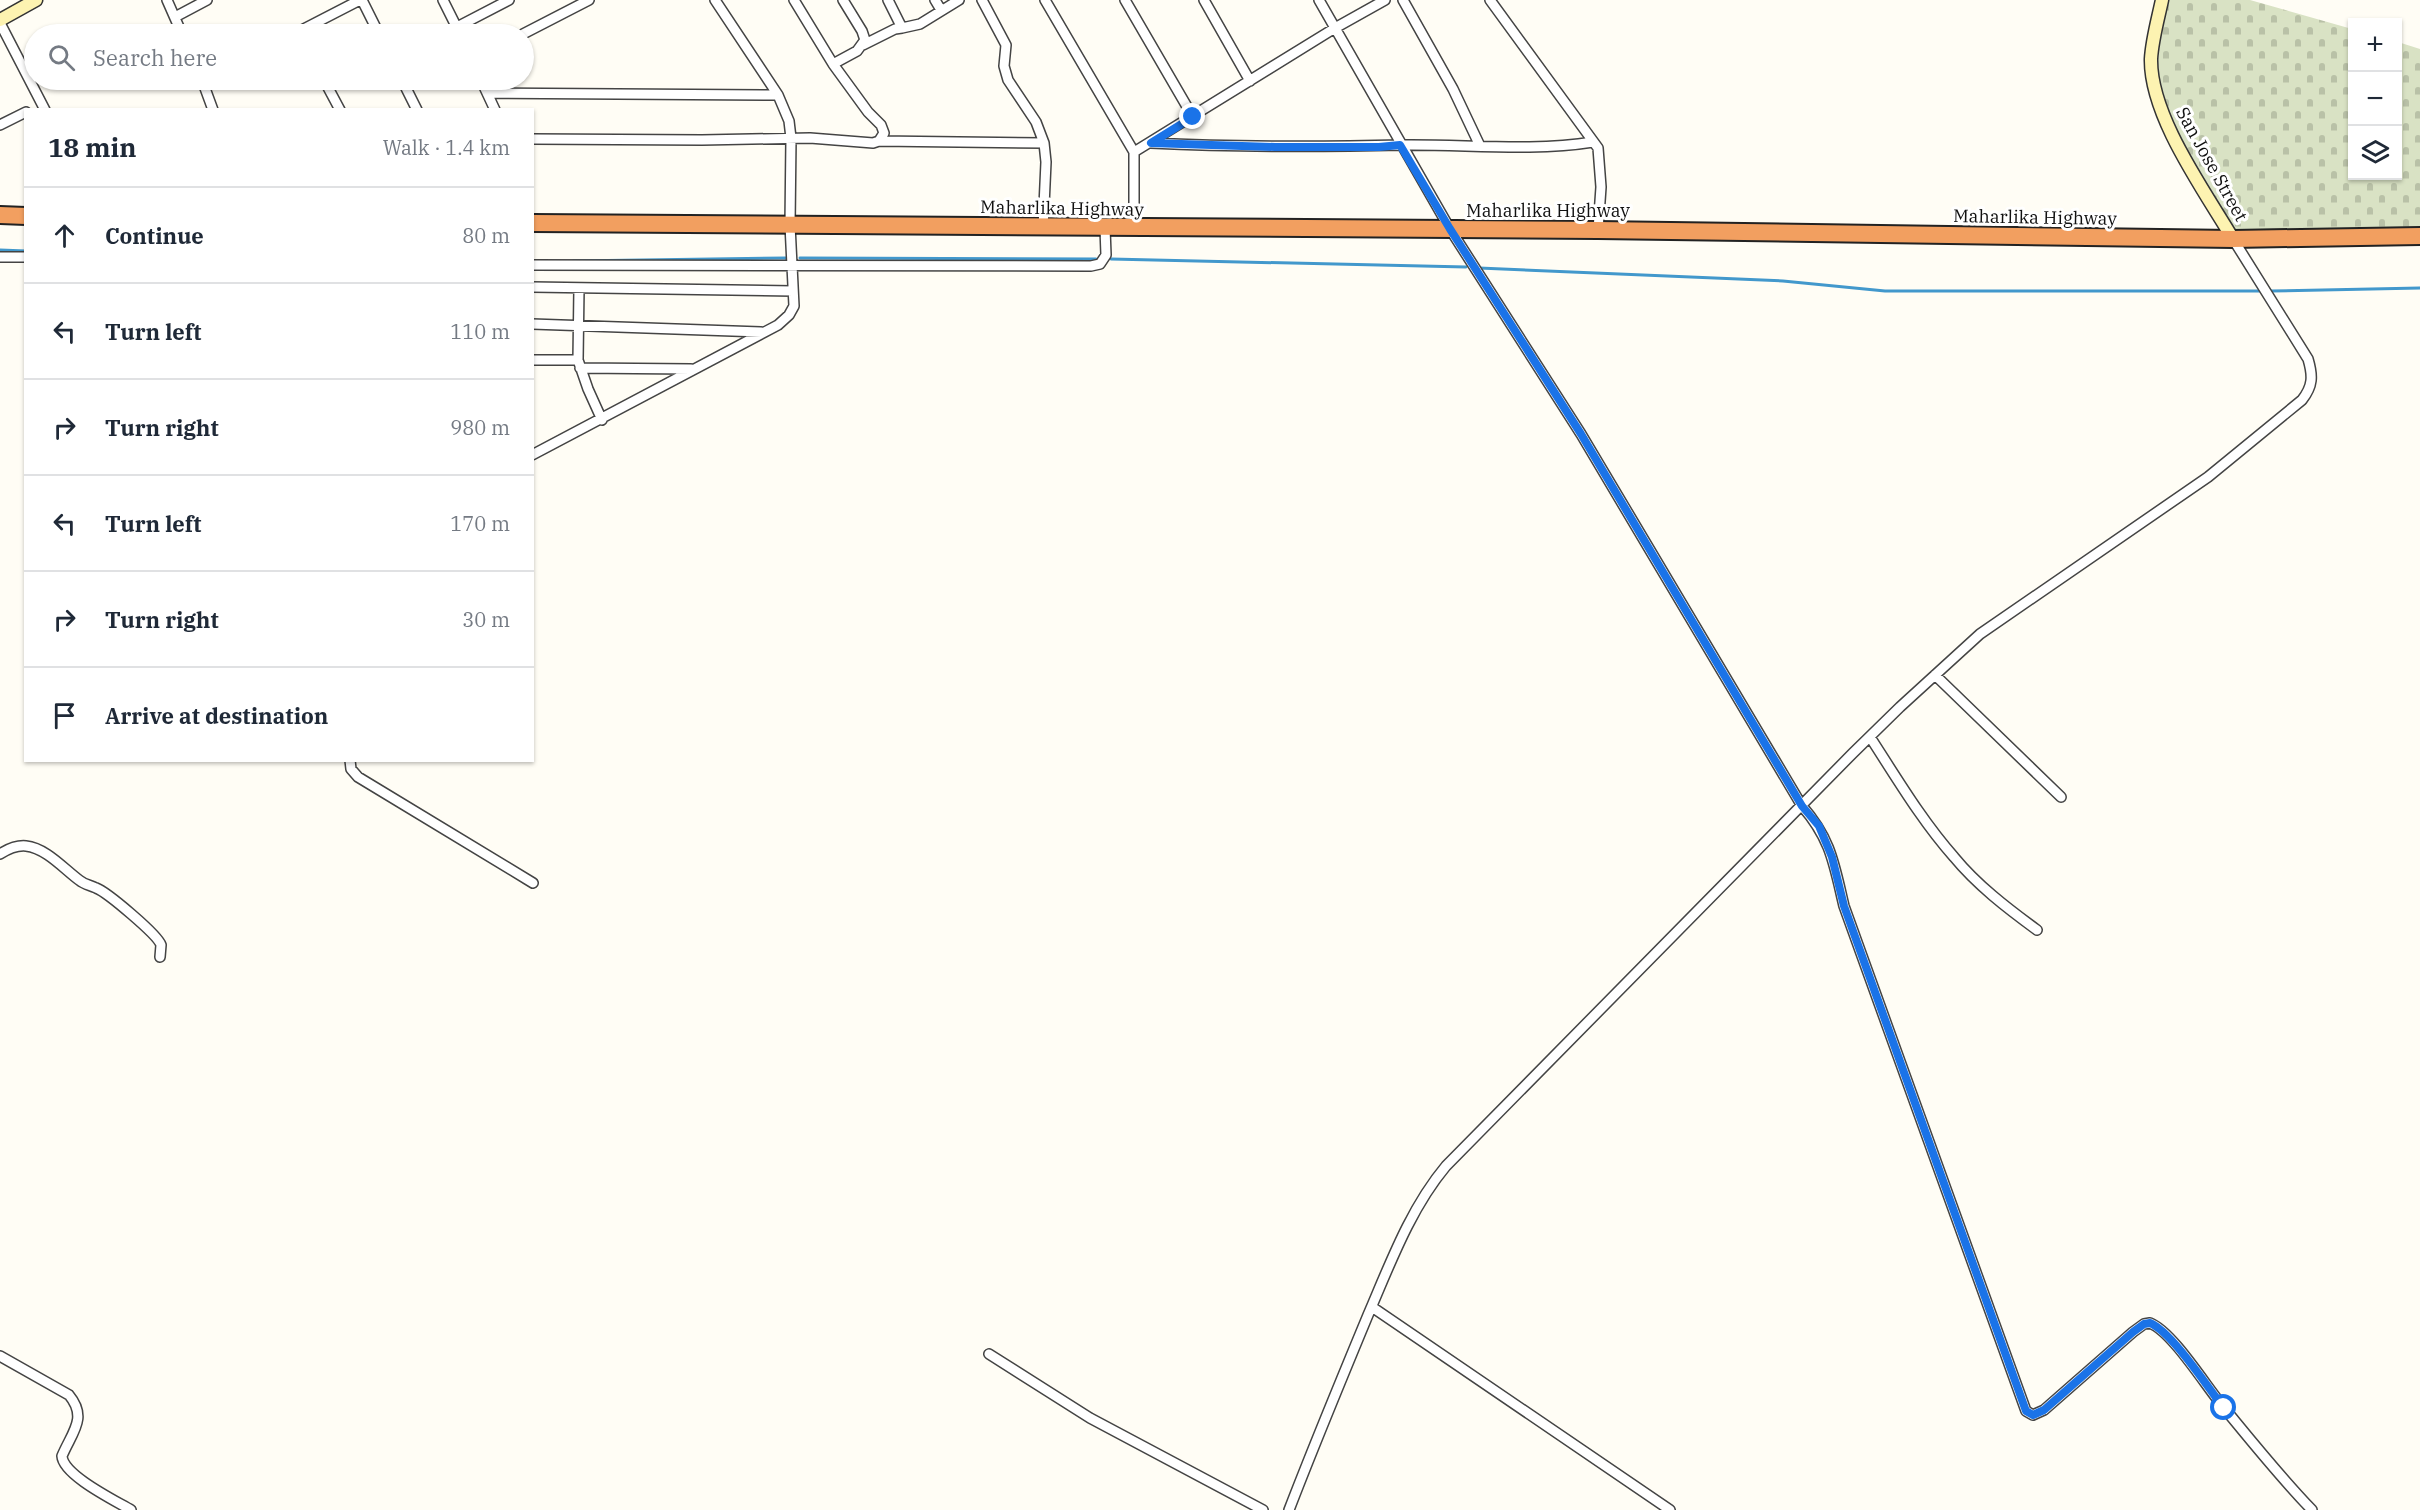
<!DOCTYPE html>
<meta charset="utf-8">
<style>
:root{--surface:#fff;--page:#f2f2f3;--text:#1f2937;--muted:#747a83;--line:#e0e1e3}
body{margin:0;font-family:"IBM Plex Serif",serif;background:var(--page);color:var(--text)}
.controls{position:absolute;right:18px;top:18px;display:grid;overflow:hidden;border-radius:0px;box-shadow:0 2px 4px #0004}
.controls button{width:54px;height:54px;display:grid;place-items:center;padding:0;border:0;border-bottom:2px solid var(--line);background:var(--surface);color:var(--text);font:30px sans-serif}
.stop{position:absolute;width:18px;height:18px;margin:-14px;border:4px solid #1a73e8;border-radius:50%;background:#fff}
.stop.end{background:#1a73e8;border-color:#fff;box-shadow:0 2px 6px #0008}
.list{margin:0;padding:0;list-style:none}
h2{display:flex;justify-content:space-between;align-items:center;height:78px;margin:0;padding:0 24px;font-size:26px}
h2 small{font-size:20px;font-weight:400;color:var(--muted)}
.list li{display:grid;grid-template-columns:39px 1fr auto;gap:18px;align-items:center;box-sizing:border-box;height:96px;padding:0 24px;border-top:2px solid var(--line)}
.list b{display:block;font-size:22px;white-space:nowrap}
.list em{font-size:20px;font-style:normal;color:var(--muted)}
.icon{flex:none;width:33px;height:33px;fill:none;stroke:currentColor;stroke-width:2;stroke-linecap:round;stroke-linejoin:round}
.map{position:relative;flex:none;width:2420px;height:1510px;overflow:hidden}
.search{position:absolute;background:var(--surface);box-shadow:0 2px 4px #0004;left:24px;top:24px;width:510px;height:66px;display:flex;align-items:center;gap:15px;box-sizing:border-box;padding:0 21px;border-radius:33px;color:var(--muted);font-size:22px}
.panel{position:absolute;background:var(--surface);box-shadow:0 2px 4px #0004;left:24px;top:108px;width:510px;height:654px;border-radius:0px}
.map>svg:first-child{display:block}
.cemetery{fill:url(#cemetery-stones)}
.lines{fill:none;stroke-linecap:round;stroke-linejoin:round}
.stream{stroke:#4298cc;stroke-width:3}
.street-casing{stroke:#444;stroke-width:12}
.secondary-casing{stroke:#333;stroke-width:15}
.highway-casing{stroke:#222;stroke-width:20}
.street{stroke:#fff;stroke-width:9}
.secondary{stroke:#fdf3b1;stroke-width:12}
.highway{stroke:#f29f60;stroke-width:16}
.route{stroke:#1a73e8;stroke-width:8}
.labels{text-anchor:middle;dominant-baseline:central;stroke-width:6;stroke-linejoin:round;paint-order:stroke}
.street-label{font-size:18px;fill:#111;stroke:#fff}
</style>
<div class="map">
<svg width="2420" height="1510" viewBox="0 0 2420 1510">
<defs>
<pattern id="cemetery-stones" width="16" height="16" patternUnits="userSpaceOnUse" patternTransform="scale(1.5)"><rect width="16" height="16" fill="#d9e2c4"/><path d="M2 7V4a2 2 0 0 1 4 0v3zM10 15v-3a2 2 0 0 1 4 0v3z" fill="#b9c1a7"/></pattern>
</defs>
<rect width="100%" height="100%" fill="#fffdf5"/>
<path class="cemetery" d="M2169,0h81l102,29v147h46v-134l22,7v178l-185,5c-27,-44 -66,-100 -76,-151 -4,-18 4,-63 10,-81z"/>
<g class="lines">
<path class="stream" d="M0,250l26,1
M800,258l296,1
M1111,259l355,8
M573,261l213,-3
M1479,268l304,13 102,10h374
M2271,291l149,-3"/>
<g class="street-casing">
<path id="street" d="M167,0l15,34
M362,0l17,34
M443,0l17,34
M794,0l39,64 24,-13 8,-11 -3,-9 -19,-31
M888,0l14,28 18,-4 39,-24
M935,0l6,10
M982,0l24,45 -2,21 4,14 28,42 8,21 2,19 -3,66
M1045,0l89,152v77
M1125,0l68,117
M1204,0l46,81
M1319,0l131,229 131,205 221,372c29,33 32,58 42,100l182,505 7,4 11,-5 89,-78 11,-8 6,-1c23,9 57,65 75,86 28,34 56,69 87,101
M1403,0l50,89 27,57
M1490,0l108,148 3,39 -3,43
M175,17l32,-17
M0,23l45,87
M457,27l52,-27
M294,34l66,-34
M523,34l66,-34
M863,45l32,-16 7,-1
M202,80l11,30
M324,80l16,30
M402,80l15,30
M481,80l14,30
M488,93l290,2
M0,125l26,-13
M532,139l170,1 108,-2 63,5 6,-2 5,-8 -3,-8 -13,-13 -35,-48
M879,141l165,2
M1151,143c84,4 167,4 251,2 63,-1 128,7 191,-3
M1134,152l201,-124 50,-28
M0,257h26
M532,265l559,1 9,-2 6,-9 -1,-27
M532,287l261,4
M579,288l-1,72 10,29 14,31
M532,324l229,8
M532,360h46
M580,368l111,1
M532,455l246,-130 11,-10 5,-9 -4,-81 1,-87 -2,-17 -11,-26 -63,-95
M1935,675l126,122
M1870,737c26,40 52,84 84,120 23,28 53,51 83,73
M350,760l1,9 7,8 175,106
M0,854c8,-5 16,-9 26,-8 20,2 38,23 53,34 6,5 11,5 17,8 11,4 62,47 65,57l-1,12
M1372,1307l298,203
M989,1354l101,64 173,92
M0,1356l69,39c19,23 3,37 -7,61 1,19 52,44 69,54
M1289,1510c25,-65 52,-130 79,-195 22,-51 42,-106 78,-149l407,-413 47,-46 80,-73 228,-157 94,-77c11,-14 11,-24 6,-41l-75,-120"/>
</g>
<g class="secondary-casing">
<path id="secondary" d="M2162,0c-4,19 -10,40 -11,59 -1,57 53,131 82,180
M0,20l36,-20"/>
</g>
<g class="highway-casing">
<path id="highway" d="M0,215l26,1
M532,223l1066,7 635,9 187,-3"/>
</g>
<use href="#street" class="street"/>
<use href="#secondary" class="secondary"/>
<use href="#highway" class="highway"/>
</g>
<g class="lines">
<path class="route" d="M1193,117l-42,26 124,4h104l21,-2 50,84 131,205 221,372 17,20 13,31 12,49 182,505 7,4 11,-5 89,-78 11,-8 6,-1c22,9 58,65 74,85"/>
</g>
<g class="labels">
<g class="street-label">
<text transform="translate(2212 164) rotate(61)">San Jose Street</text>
<text transform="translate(1062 208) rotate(1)">Maharlika Highway</text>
<text x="1548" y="210">Maharlika Highway</text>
<text transform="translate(2035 217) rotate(1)">Maharlika Highway</text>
</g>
</g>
</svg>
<div class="controls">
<button>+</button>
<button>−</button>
<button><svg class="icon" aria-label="layers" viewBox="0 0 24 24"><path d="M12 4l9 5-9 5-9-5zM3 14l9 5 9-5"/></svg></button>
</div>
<div class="stop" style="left:2224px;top:1408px"></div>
<div class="stop end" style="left:1193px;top:117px"></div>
<div class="search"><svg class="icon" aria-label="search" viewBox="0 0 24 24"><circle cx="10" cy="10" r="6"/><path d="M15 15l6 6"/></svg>Search here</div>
<section class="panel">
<h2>18 min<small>Walk · 1.4 km</small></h2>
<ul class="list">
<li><svg class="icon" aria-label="ahead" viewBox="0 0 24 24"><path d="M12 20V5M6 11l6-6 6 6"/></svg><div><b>Continue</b></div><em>80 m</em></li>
<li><svg class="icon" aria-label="left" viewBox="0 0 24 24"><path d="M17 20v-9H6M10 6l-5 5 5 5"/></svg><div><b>Turn left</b></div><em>110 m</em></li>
<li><svg class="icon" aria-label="right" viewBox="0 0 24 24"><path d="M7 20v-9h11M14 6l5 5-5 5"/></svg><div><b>Turn right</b></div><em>980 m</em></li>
<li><svg class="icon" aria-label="left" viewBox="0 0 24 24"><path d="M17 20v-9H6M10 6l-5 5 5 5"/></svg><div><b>Turn left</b></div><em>170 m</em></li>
<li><svg class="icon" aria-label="right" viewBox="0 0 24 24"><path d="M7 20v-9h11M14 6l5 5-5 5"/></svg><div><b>Turn right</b></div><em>30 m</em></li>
<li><svg class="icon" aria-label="arrive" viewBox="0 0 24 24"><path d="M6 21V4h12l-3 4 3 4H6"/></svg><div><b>Arrive at destination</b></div></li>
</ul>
</section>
</div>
